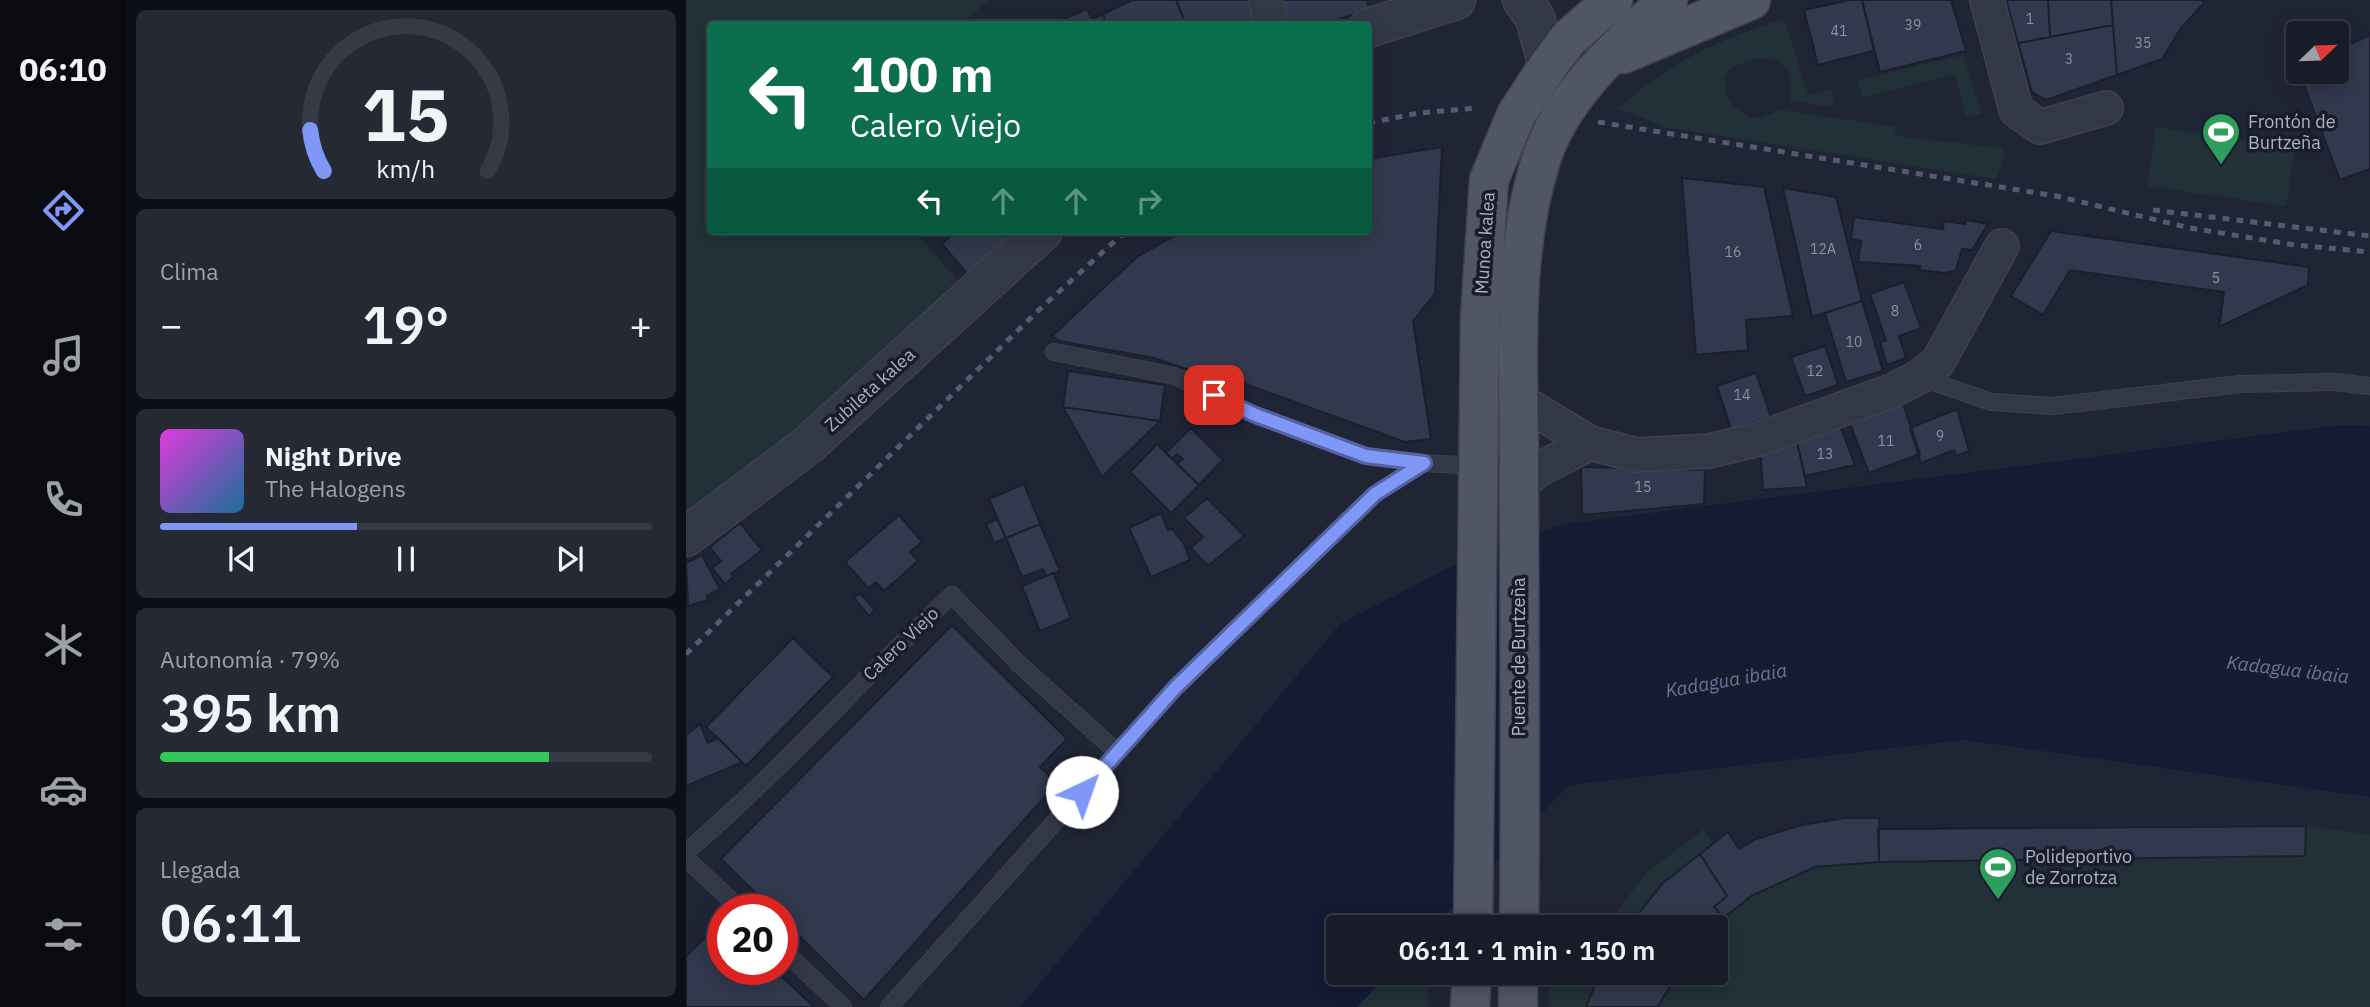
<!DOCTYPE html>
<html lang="es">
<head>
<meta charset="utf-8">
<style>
	body { margin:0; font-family:"IBM Plex Sans",sans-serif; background:#252934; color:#f1f3f6; height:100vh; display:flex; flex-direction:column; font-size:26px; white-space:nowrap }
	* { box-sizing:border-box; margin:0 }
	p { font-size:23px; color:#9fa1a8 }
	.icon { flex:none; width:38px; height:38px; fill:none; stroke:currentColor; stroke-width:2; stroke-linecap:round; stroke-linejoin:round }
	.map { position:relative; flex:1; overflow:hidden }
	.side { display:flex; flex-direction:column; gap:10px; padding:10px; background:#0d0f16; width:560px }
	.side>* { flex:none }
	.top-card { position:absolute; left:21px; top:21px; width:665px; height:214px; border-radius:7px; box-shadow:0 4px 18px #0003,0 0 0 2px #363a45; background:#0b6e4f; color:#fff; overflow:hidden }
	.needle { width:46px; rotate:67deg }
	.fabs { position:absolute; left:1600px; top:21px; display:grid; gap:14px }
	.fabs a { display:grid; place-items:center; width:63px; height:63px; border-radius:7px; background:#181c28; box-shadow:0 4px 18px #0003,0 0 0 2px #363a45; font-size:35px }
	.speed { position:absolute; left:21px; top:894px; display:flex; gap:14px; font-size:35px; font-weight:700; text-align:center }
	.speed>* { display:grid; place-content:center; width:91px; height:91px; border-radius:50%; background:#181c28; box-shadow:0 4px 18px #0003,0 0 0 2px #363a45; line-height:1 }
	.speed .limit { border:10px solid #d22; background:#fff; color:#111 }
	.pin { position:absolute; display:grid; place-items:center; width:60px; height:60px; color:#fff; margin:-30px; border-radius:14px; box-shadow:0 4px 10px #0006 }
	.me { position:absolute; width:77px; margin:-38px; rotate:42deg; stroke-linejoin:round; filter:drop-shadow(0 0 5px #0008) }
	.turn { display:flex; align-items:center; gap:24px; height:147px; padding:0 28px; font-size:32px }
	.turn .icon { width:91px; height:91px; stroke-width:2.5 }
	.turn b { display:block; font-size:49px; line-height:60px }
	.lanes { display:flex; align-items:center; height:66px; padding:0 28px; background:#0003; justify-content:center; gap:35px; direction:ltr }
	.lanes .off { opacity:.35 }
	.big { font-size:52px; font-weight:600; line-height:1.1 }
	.side .card { flex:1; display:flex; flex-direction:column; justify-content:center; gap:10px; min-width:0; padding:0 24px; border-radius:10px; background:#252934 }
	.side .dial { align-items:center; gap:0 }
	.dial svg { height:182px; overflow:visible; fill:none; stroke:#363a45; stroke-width:7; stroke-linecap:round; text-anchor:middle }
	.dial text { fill:#f1f3f6; stroke:none }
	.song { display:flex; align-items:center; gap:21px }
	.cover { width:84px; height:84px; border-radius:10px; background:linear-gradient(135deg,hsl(300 70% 55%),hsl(200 70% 35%)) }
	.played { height:7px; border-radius:4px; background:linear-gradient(90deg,#7f97f7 40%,#363a45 40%) }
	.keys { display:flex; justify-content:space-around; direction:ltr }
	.heat { display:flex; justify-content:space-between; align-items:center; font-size:38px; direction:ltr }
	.charge { height:10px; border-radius:5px; background:linear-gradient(90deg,#34c759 79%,#363a45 0) }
	.trip { position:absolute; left:640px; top:915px; width:402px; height:70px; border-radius:7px; background:#181c28; box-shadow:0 4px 18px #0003,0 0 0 2px #363a45; font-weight:600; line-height:70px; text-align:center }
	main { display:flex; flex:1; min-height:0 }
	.tab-bar { display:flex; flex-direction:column; width:126px; justify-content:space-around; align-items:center; background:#0a0b10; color:#9fa1a8 }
	.tab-bar .icon { width:49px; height:49px }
	.tab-bar .active { color:#7f97f7 }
	.tab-bar b { font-size:32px; color:#f1f3f6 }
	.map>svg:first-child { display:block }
	.green { fill:#223137 }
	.water { fill:#141b33 }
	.building { fill:#32384d; stroke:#1b1f2d; stroke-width:2 }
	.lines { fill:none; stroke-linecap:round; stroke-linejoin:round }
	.service-casing { stroke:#3d4150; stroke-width:18 }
	.minor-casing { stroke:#3d4150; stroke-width:36 }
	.tertiary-casing { stroke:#3d4150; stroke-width:41 }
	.primary-casing { stroke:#3d4150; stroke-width:41 }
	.service { stroke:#333847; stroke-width:16 }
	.minor { stroke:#333847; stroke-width:33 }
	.tertiary { stroke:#333847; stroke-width:38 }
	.primary { stroke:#515667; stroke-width:38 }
	.rail { stroke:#555b6e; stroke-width:5; stroke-dasharray:7 7; stroke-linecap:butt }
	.route-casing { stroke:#5362a1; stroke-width:18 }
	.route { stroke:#7f97f7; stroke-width:12 }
	.labels { text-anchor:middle; stroke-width:7; stroke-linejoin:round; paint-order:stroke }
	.number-label { font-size:14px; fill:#8c92a4 }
	.poi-label { font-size:18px; fill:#adb2c4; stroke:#191d2b; text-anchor:start }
	.street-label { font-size:18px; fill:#adb2c4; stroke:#191d2b }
	.water-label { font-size:19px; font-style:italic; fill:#6675a3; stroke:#191d2b }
</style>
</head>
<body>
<main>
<nav class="tab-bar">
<b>06:10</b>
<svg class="icon active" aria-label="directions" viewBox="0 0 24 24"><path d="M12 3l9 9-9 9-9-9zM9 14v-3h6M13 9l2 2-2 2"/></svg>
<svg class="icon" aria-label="music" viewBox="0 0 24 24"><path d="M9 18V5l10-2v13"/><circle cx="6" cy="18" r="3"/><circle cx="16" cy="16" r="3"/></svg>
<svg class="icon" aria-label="phone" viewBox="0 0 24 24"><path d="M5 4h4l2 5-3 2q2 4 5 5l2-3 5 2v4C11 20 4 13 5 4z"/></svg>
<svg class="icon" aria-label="climate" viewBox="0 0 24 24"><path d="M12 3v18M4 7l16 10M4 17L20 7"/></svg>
<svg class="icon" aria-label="car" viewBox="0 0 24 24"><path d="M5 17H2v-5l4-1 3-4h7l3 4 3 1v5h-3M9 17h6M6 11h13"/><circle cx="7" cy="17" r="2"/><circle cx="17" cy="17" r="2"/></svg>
<svg class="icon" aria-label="filters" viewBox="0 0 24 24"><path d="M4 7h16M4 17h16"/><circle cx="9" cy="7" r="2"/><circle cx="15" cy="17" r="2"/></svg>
</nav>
<section class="side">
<div class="card dial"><svg viewBox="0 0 100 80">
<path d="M14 69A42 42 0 1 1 86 69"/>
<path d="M14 69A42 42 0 0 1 8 51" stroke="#7f97f7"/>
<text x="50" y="56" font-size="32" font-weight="700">15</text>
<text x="50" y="72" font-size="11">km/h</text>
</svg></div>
<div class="card"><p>Clima</p>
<div class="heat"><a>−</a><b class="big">19°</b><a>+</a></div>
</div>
<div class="card">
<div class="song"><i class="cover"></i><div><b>Night Drive</b><p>The Halogens</p></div></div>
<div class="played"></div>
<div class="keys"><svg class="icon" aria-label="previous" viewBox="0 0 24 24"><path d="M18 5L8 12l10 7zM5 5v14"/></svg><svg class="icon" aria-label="pause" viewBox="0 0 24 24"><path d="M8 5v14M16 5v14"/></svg><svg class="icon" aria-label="next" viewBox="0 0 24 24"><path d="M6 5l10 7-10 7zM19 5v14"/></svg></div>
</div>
<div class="card"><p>Autonomía · 79%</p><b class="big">395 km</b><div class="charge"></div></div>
<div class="card"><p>Llegada</p><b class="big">06:11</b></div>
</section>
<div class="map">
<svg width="1684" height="1007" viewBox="0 0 1684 1007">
	<rect width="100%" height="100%" fill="#202536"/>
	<!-- green -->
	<path class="green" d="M 0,0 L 302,0 L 277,24 L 24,24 L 24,231 L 229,231 L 273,282 L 124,427 L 0,519 Z
		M 1098,19 L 1122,95 L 1145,89 L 1148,104 L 1137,106 L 1104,100 C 1114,53 1072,50 1042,71 L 1038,80 L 1041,97 L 1047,107 L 1063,117 L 1075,118 L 1094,110 L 1210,127 L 1209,136 L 1315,148 L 1319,156 L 1310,179 L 979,127 L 932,108 C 988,61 1029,41 1098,19 Z
		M 1277,55 L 1296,114 L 1280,117 L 1269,74 L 1176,98 L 1172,80 Z
		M 1470,127 L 1609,147 L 1600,206 L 1461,186 Z
		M 1159,818 L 1193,818 L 1193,829 L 1620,826 L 1684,835 L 1684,1007 L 864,1007 L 863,976 L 891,976 L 893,973 L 1031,973 L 1031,928 L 920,927 L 959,874 L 1018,829 L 1027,844 L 1042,832 L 1053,849 C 1086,830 1122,824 1159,818 Z
		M 699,973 L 741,973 L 742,1007 L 662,1007 Z"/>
	<!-- water -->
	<path class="water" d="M 1656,425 L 1684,426 L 1684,797 L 1278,740 L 883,785 L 747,927 L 653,928 L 653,973 L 704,973 L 671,1007 L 334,1007 L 654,624 L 811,543 L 885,523 Z"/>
	<!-- building -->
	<path class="building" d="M 446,0 L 490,0 L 500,24 L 420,24 L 417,14 Z
		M 490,0 L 569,0 L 576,24 L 500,24 Z
		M 590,0 L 681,0 L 683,9 L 639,24 L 596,24 Z
		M 1164,0 L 1176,0 L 1188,51 L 1132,65 L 1118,10 Z
		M 1176,0 L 1265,0 L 1280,51 L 1194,72 Z
		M 1320,0 L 1362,0 L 1364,37 L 1332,43 Z
		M 1362,0 L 1425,0 L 1427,25 L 1364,37 Z
		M 1425,0 L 1516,0 L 1517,4 L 1495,28 L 1476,59 L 1431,75 Z
		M 401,9 L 406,19 L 417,14 L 420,24 L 367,24 Z
		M 1427,25 L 1431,75 L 1360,100 L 1346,92 L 1332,43 Z
		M 1684,35 L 1684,169 L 1654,180 L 1613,72 L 1650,72 L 1650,51 Z
		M 756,147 L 749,294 L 727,321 L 745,439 L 719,442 L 529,373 L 527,378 L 468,358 L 373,341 L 366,336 L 451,257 L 497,231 L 682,231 L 682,159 Z
		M 996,178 L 1078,187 L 1107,316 L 1060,320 L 1062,350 L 1010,355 Z
		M 1097,188 L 1150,197 L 1176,301 L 1126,317 Z
		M 1168,217 L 1257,229 L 1258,221 L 1279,224 L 1280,220 L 1302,224 L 1286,250 L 1276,249 L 1270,270 L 1259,273 L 1233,270 L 1234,266 L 1172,262 L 1175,241 L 1165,239 Z
		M 270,231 L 333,231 L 284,277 L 256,244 Z
		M 1365,231 L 1623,267 L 1622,285 L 1533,327 L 1538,292 L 1384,270 L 1357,315 L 1325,296 Z
		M 1218,282 L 1235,328 L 1213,336 L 1220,358 L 1201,365 L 1194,342 L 1200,340 L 1184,294 Z
		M 1176,301 L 1197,371 L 1160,382 L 1139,313 Z
		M 1139,346 L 1152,385 L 1119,396 L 1105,357 Z
		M 382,371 L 479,385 L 474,421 L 377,407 Z
		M 1070,373 L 1085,417 L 1045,429 L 1031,386 Z
		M 1216,401 L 1234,454 L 1183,473 L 1163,421 Z
		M 377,407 L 474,421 L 416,477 Z
		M 1271,409 L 1283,451 L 1270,456 L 1268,450 L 1235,463 L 1224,428 Z
		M 1154,426 L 1169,465 L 1119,476 L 1111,442 Z
		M 505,428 L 537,460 L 513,485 L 491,464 L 497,459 L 491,454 L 486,459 L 480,453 Z
		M 1111,442 L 1121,487 L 1077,490 L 1074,449 Z
		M 471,444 L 513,485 L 485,513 L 444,472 Z
		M 895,467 L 1019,470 L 1018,504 L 896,515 Z
		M 338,484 L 354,524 L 320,538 L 303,499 Z
		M 521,498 L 558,536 L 522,566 L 505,548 L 517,537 L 498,518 Z
		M 475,513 L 482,530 L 486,529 L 498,544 L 504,560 L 465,577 L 443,528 Z
		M 213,515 L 236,542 L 224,552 L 232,561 L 198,591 L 190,582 L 182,588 L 159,562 Z
		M 311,519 L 320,538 L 308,543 L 300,524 Z
		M 54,523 L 76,550 L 45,574 L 48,577 L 39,584 L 26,568 L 35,561 L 24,547 Z
		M 354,524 L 374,571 L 360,576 L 357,569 L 336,577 L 320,538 Z
		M 16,555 L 34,589 L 21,596 L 22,600 L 2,606 L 0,563 Z
		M 367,573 L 385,618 L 354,631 L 336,586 Z
		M 174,593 L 189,610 L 183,616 L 168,598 Z
		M 266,625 L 381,739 L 354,767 L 371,783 L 178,1000 L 96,919 L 96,910 L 87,910 L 35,859 Z
		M 107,638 L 147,677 L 60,766 L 20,727 Z
		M 14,724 L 22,743 L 32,738 L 56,762 L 0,786 L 0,735 Z
		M 1159,818 L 1193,818 L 1193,862 L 1129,867 L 1065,896 L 1038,918 L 1028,907 L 1041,896 L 1014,854 L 1042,832 L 1053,849 L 1070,839 L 1115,825 Z
		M 1620,826 L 1619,856 L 1193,862 L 1192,829 Z
		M 1014,854 L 1041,896 L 1028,907 L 1038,918 L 1030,928 L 941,928 L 977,883 Z
		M 37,919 L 37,970 L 89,970 L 128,1007 L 0,1007 L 0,957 Z
		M 914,973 L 993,973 L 971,1007 L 900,1007 Z"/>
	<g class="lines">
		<defs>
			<path id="service" d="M 368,352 L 489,376 L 567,414 L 680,456 L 738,463
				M 1233,377 L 1305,402 L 1367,406 L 1554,384 L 1649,382 L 1684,386
				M 0,852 C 94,772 175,679 266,595 L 333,664 L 431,752
				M 0,858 L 55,910
				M 96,949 L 157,1007
				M 203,1007 L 489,688 L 689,494 L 738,463 L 792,466"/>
			<path id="minor" d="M 580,0 L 585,24
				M 1301,0 L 1330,110 L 1354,127 L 1420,108
				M 833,400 L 904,443 L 951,455 L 1023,451 L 1073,439 L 1206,391 L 1233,377 L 1252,362 L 1316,246
				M 833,485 L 852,470 L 904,443"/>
			<path id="tertiary" d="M 836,0 L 849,18 L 862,66
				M 682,28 L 770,0
				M 0,537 L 122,445 L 357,231"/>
			<path id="primary" d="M 937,54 L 1065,0
				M 787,928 L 794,317 L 803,180 L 830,115 L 862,66 L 882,39 L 927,0
				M 833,928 C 835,774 833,620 833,466 C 833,366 824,257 855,160 C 875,95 934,45 982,0
				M 784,1007 L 786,973
				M 832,1007 L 832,973"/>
		</defs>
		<!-- service casing -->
		<use href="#service" class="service-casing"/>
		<!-- minor casing -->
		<use href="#minor" class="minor-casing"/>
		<!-- tertiary casing -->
		<use href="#tertiary" class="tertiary-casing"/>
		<!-- primary casing -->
		<use href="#primary" class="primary-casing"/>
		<!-- service -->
		<use href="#service" class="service"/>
		<!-- minor -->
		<use href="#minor" class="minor"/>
		<!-- tertiary -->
		<use href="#tertiary" class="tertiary"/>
		<!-- primary -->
		<use href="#primary" class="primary"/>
		<!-- rail -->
		<path class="rail" d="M 912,122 L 1370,196 L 1504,228 L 1609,245 L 1684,252
			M 682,123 L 733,113 L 791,108
			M 1467,210 L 1684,236
			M 0,654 L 356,307 L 440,231"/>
	</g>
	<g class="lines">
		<defs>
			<path id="route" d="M 396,792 L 489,688 L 689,494 L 738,463 L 680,456 L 567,414 L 528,395"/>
		</defs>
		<!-- route casing -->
		<use href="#route" class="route-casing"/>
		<!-- route -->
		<use href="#route" class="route"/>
	</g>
	<!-- icons -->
	<defs>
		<symbol id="stadium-pin" viewBox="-11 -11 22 30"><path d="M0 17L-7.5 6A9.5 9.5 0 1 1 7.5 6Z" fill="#2e9e5b" stroke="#191d2b"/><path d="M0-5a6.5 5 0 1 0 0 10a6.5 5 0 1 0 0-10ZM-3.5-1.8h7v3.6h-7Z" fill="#fff"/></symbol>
	</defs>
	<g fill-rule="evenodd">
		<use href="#stadium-pin" x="1513" y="110" width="44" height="60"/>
		<use href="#stadium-pin" x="1290" y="845" width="44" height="60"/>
	</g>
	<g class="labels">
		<!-- number labels -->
		<g class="number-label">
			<text x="1344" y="24">1</text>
			<text x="1227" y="30">39</text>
			<text x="1153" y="36">41</text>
			<text x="1457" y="48">35</text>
			<text x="1383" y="64">3</text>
			<text x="1232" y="250">6</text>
			<text x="1137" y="254">12A</text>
			<text x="1047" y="257">16</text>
			<text x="1530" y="283">5</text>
			<text x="1209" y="316">8</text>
			<text x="1168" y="347">10</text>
			<text x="1129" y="376">12</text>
			<text x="1056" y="400">14</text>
			<text x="1254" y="441">9</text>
			<text x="1200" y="446">11</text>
			<text x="1139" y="459">13</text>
			<text x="957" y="492">15</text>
		</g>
		<!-- poi labels -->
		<g class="poi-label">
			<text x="1562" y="128">Frontón de<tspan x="1562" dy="21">Burtzeña</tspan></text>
			<text x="1339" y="863">Polideportivo<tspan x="1339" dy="21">de Zorrotza</tspan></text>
		</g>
		<!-- street labels -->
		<g class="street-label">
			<text transform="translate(799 243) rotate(-86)" y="6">Munoa kalea</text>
			<text transform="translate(184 390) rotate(-42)" y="6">Zubileta kalea</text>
			<text transform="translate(215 644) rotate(-44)" y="6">Calero Viejo</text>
			<text transform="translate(833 657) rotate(-90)" y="6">Puente de Burtzeña</text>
		</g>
		<!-- water labels -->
		<g class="water-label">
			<text transform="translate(1602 669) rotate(7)" y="7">Kadagua ibaia</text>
			<text transform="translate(1040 680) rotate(-10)" y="7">Kadagua ibaia</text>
		</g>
	</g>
</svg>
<div class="fabs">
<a><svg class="needle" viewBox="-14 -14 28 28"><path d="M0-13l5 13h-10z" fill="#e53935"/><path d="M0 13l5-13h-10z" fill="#9fa1a8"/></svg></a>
</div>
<div class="speed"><div class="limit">20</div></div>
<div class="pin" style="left:528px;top:395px;background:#d93025"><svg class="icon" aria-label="arrive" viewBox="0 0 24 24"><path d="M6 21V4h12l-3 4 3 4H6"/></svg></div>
<svg class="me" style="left:396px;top:792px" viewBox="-20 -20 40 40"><circle r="19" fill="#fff"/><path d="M0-13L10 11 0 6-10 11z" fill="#7f97f7"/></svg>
<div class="trip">06:11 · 1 min · 150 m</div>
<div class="top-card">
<div class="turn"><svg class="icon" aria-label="left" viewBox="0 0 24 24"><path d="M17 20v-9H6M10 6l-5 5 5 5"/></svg><div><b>100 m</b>Calero Viejo</div></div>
<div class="lanes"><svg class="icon" aria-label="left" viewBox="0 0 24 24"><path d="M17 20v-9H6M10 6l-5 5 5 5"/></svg><svg class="icon off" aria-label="ahead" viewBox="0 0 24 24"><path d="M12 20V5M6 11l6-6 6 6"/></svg><svg class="icon off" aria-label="ahead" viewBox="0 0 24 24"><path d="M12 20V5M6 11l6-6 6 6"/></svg><svg class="icon off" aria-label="right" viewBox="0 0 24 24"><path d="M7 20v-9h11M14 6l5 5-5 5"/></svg></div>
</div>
</div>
</main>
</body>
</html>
